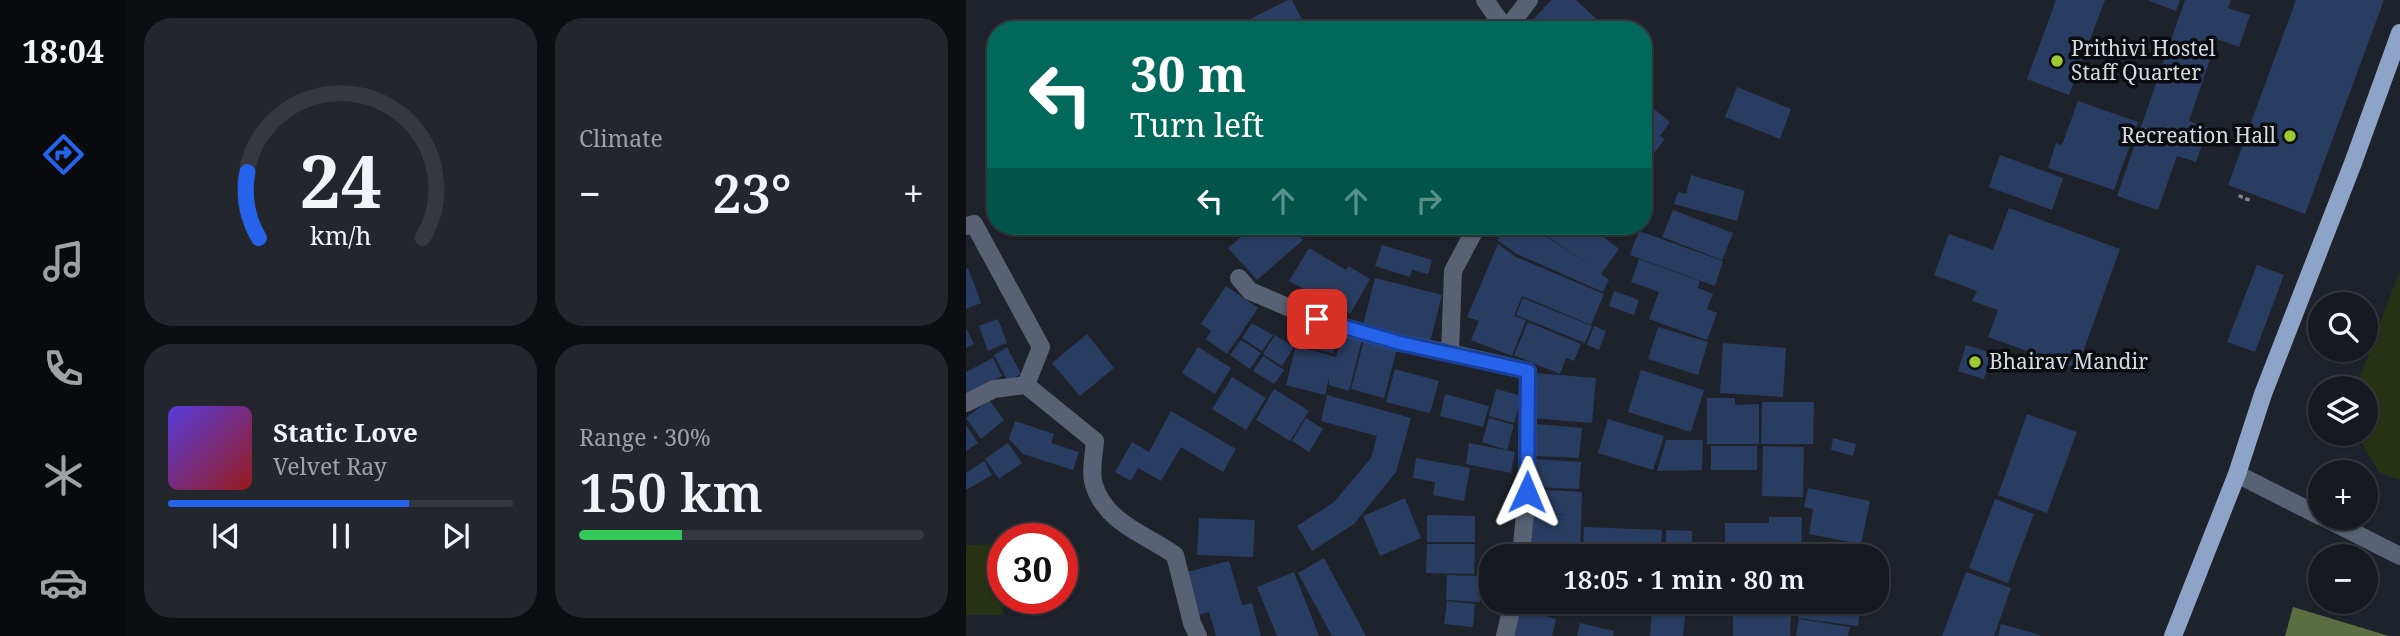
<!DOCTYPE html>
<html lang="en">
<head>
<meta charset="utf-8">
<style>
	body { margin:0; font-family:"Noto Serif",serif; background:#23272d; color:#f1f3f6; height:100vh; display:flex; flex-direction:column; font-size:26px; white-space:nowrap }
	* { box-sizing:border-box; margin:0 }
	p { font-size:23px; color:#9ea1a5 }
	.icon { flex:none; width:38px; height:38px; fill:none; stroke:currentColor; stroke-width:2; stroke-linecap:round; stroke-linejoin:round }
	.map { position:relative; flex:1; overflow:hidden }
	.side { display:flex; flex-direction:column; gap:18px; padding:18px; background:#0c0e12; width:840px }
	.side>* { flex:none }
	.hud { position:absolute; left:21px; top:21px; width:665px; height:214px; border-radius:28px; box-shadow:0 2px 5px #0004,0 0 0 2px #35383e; background:#00695c; color:#fff; overflow:hidden }
	.tools { position:absolute; left:1342px; top:292px; display:grid; gap:14px }
	.tools a { display:grid; place-items:center; width:70px; height:70px; border-radius:50%; background:#161a20; box-shadow:0 2px 5px #0004,0 0 0 2px #35383e; font-size:35px }
	.speed { position:absolute; left:21px; top:523px; display:flex; gap:14px; font-size:35px; font-weight:700; text-align:center }
	.speed>* { display:grid; place-content:center; width:91px; height:91px; border-radius:50%; background:#161a20; box-shadow:0 2px 5px #0004,0 0 0 2px #35383e; line-height:1 }
	.speed .limit { border:10px solid #d22; background:#fff; color:#111 }
	.pin { position:absolute; display:grid; place-items:center; width:60px; height:60px; color:#fff; margin:-30px; border-radius:14px; box-shadow:0 4px 10px #0006 }
	.me { position:absolute; width:77px; margin:-38px; rotate:1deg; stroke-linejoin:round; filter:drop-shadow(0 0 5px #0008) }
	.turn { display:flex; align-items:center; gap:24px; height:147px; padding:0 28px; font-size:32px }
	.turn .icon { width:91px; height:91px; stroke-width:2.5 }
	.turn b { display:block; font-size:49px; line-height:60px }
	.lanes { display:flex; align-items:center; height:66px; padding:0 28px; background:#0003; justify-content:center; gap:35px; direction:ltr }
	.lanes .off { opacity:.35 }
	.big { font-size:52px; font-weight:600; line-height:1.1 }
	.side .card { flex:1; display:flex; flex-direction:column; justify-content:center; gap:10px; min-width:0; padding:0 24px; border-radius:28px; background:#23272d }
	.side .dial { align-items:center; gap:0 }
	.dial svg { height:182px; overflow:visible; fill:none; stroke:#35383e; stroke-width:7; stroke-linecap:round; text-anchor:middle }
	.dial text { fill:#f1f3f6; stroke:none }
	.song { display:flex; align-items:center; gap:21px }
	.cover { width:84px; height:84px; border-radius:10px; background:linear-gradient(135deg,hsl(250 70% 55%),hsl(0 70% 35%)) }
	.played { height:7px; border-radius:4px; background:linear-gradient(90deg,#2563eb 70%,#35383e 70%) }
	.keys { display:flex; justify-content:space-around; direction:ltr }
	.heat { display:flex; justify-content:space-between; align-items:center; font-size:38px; direction:ltr }
	.charge { height:10px; border-radius:5px; background:linear-gradient(90deg,#34c759 30%,#35383e 0) }
	.side .tiles { flex:1; display:grid; gap:18px; grid-template-columns:repeat(2,1fr) }
	.trip { position:absolute; left:513px; top:544px; width:410px; height:70px; border-radius:28px; background:#161a20; box-shadow:0 2px 5px #0004,0 0 0 2px #35383e; font-weight:600; line-height:70px; text-align:center }
	main { display:flex; flex:1; min-height:0 }
	.tab-bar { display:flex; flex-direction:column; width:126px; justify-content:space-around; align-items:center; background:#090a0d; color:#9ea1a5 }
	.tab-bar .icon { width:49px; height:49px }
	.tab-bar .active { color:#2563eb }
	.tab-bar b { font-size:32px; color:#f1f3f6 }
	.map>svg:first-child { display:block }
	.green { fill:#273114 }
	.water { fill:#5c6d41 }
	.building { fill:#283d61 }
	.lines { fill:none; stroke-linecap:round; stroke-linejoin:round }
	.path { stroke:#80848b; stroke-width:4.5; stroke-dasharray:3.5 5; stroke-linecap:butt }
	.street { stroke:#586274; stroke-width:18 }
	.primary { stroke:#8da3c7; stroke-width:18 }
	.route-casing { stroke:#184099; stroke-width:18 }
	.route { stroke:#2563eb; stroke-width:12 }
	.poi-dot { fill:#9cca31; stroke:#0a0c0f; stroke-width:2.5 }
	.labels { text-anchor:middle; stroke-width:7; stroke-linejoin:round; paint-order:stroke }
	.poi-label { font-size:21px; fill:#d6d9df; stroke:#0a0c0f; text-anchor:start }
</style>
</head>
<body>
<main>
<nav class="tab-bar">
<b>18:04</b>
<svg class="icon active" aria-label="directions" viewBox="0 0 24 24"><path d="M12 3l9 9-9 9-9-9zM9 14v-3h6M13 9l2 2-2 2"/></svg>
<svg class="icon" aria-label="music" viewBox="0 0 24 24"><path d="M9 18V5l10-2v13"/><circle cx="6" cy="18" r="3"/><circle cx="16" cy="16" r="3"/></svg>
<svg class="icon" aria-label="phone" viewBox="0 0 24 24"><path d="M5 4h4l2 5-3 2q2 4 5 5l2-3 5 2v4C11 20 4 13 5 4z"/></svg>
<svg class="icon" aria-label="climate" viewBox="0 0 24 24"><path d="M12 3v18M4 7l16 10M4 17L20 7"/></svg>
<svg class="icon" aria-label="car" viewBox="0 0 24 24"><path d="M5 17H2v-5l4-1 3-4h7l3 4 3 1v5h-3M9 17h6M6 11h13"/><circle cx="7" cy="17" r="2"/><circle cx="17" cy="17" r="2"/></svg>
</nav>
<section class="side">
<div class="tiles">
<div class="card dial"><svg viewBox="0 0 100 80">
<path d="M14 69A42 42 0 1 1 86 69"/>
<path d="M14 69A42 42 0 0 1 9 40" stroke="#2563eb"/>
<text x="50" y="56" font-size="32" font-weight="700">24</text>
<text x="50" y="72" font-size="11">km/h</text>
</svg></div>
<div class="card"><p>Climate</p>
<div class="heat"><a>−</a><b class="big">23°</b><a>+</a></div>
</div>
<div class="card">
<div class="song"><i class="cover"></i><div><b>Static Love</b><p>Velvet Ray</p></div></div>
<div class="played"></div>
<div class="keys"><svg class="icon" aria-label="previous" viewBox="0 0 24 24"><path d="M18 5L8 12l10 7zM5 5v14"/></svg><svg class="icon" aria-label="pause" viewBox="0 0 24 24"><path d="M8 5v14M16 5v14"/></svg><svg class="icon" aria-label="next" viewBox="0 0 24 24"><path d="M6 5l10 7-10 7zM19 5v14"/></svg></div>
</div>
<div class="card"><p>Range · 30%</p><b class="big">150 km</b><div class="charge"></div></div>
</div>
</section>
<div class="map">
<svg width="1434" height="636" viewBox="0 0 1434 636">
	<rect width="100%" height="100%" fill="#1e232b"/>
	<!-- green -->
	<path class="green" d="M 1434,270 L 1434,480 L 1414,473 L 1390,434 L 1400,434 L 1400,388 L 1390,388 Z
		M 36,544 L 37,615 L 0,615 L 0,545 Z"/>
	<!-- water -->
	<path class="water" d="M 1327,607 L 1423,636 L 1319,636 Z"/>
	<!-- building -->
	<path class="building" d="M 322,0 L 326,0 L 341,30 L 290,30 L 284,19 Z
		M 585,0 L 610,0 L 637,25 L 633,30 L 558,30 Z
		M 1090,0 L 1139,0 L 1103,95 L 1061,79 Z
		M 1181,0 L 1214,0 L 1210,11 Z
		M 1219,0 L 1265,0 L 1262,8 L 1284,15 L 1273,47 L 1251,39 L 1223,121 L 1242,128 L 1230,162 L 1211,156 L 1192,210 L 1151,196 Z
		M 1330,0 L 1418,0 L 1339,214 L 1262,185 Z
		M 771,87 L 825,109 L 814,139 L 759,117 Z
		M 677,100 L 704,122 L 694,136 L 699,139 L 688,153 L 677,144 Z
		M 1112,101 L 1172,122 L 1148,190 L 1082,168 L 1090,143 L 1096,145 Z
		M 1034,155 L 1097,178 L 1086,210 L 1023,187 Z
		M 725,175 L 779,191 L 771,221 L 708,204 L 712,192 L 720,194 Z
		M 1043,208 L 1154,249 L 1111,369 L 1022,337 L 1032,310 L 1006,301 L 1011,291 L 968,275 L 983,234 L 1027,250 Z
		M 707,210 L 767,233 L 756,260 L 696,237 Z
		M 288,226 L 325,226 L 337,240 L 291,280 L 262,248 Z
		M 541,226 L 565,226 L 623,265 L 567,226 L 623,226 L 653,249 L 635,274 L 643,280 L 637,292 L 551,254 L 531,240 Z
		M 626,226 L 647,226 L 639,236 Z
		M 673,231 L 757,261 L 749,286 L 664,255 Z
		M 532,244 L 550,257 L 638,294 L 625,325 L 556,296 L 548,316 L 560,320 L 546,356 L 505,340 L 513,321 L 501,317 Z
		M 416,245 L 466,260 L 462,274 L 446,270 L 444,277 L 409,266 Z
		M 343,248 L 380,270 L 382,266 L 404,279 L 384,314 L 370,305 L 365,315 L 340,300 L 345,293 L 323,281 Z
		M 673,259 L 734,281 L 732,288 L 747,294 L 741,309 L 751,313 L 741,340 L 683,319 L 693,292 L 665,282 Z
		M 1291,265 L 1318,275 L 1289,352 L 1261,342 Z
		M 2,268 L 15,303 L 0,309 L 0,269 Z
		M 409,278 L 476,295 L 463,346 L 396,329 Z
		M 260,286 L 292,308 L 261,354 L 240,339 L 245,331 L 235,324 Z
		M 648,291 L 673,300 L 668,315 L 643,306 Z
		M 557,298 L 626,326 L 619,343 L 550,315 Z
		M 32,319 L 41,343 L 22,351 L 13,326 Z
		M 562,322 L 615,344 L 608,361 L 600,358 L 594,374 L 548,355 Z
		M 286,323 L 307,335 L 296,351 L 276,338 Z
		M 628,326 L 640,331 L 633,350 L 621,345 Z
		M 692,327 L 742,342 L 732,375 L 682,359 Z
		M 0,328 L 8,344 L 0,348 Z
		M 344,328 L 372,336 L 367,353 L 339,346 Z
		M 121,334 L 148,368 L 114,396 L 86,363 Z
		M 376,334 L 396,340 L 383,391 L 363,385 L 363,378 L 359,395 L 320,385 L 330,346 L 370,357 Z
		M 309,335 L 328,347 L 316,366 L 297,354 Z
		M 275,340 L 295,353 L 284,369 L 264,355 Z
		M 398,340 L 431,349 L 418,398 L 385,389 Z
		M 757,343 L 820,348 L 817,397 L 754,393 Z
		M 1000,345 L 1026,353 L 1018,379 L 992,371 Z
		M 41,347 L 55,374 L 42,381 L 28,355 Z
		M 232,347 L 265,368 L 249,394 L 216,373 Z
		M 297,356 L 318,370 L 308,384 L 287,371 Z
		M 27,358 L 36,376 L 0,394 L 0,372 Z
		M 429,369 L 473,381 L 464,413 L 420,402 Z
		M 675,370 L 738,390 L 725,432 L 662,412 Z
		M 569,373 L 630,378 L 626,423 L 565,418 Z
		M 266,377 L 300,398 L 280,430 L 246,409 Z
		M 308,389 L 343,411 L 324,441 L 290,420 Z
		M 530,389 L 556,396 L 548,423 L 523,416 Z
		M 479,394 L 523,406 L 517,427 L 474,416 Z
		M 361,395 L 445,418 L 430,472 L 388,524 L 346,551 L 331,526 L 368,502 L 405,458 L 411,436 L 355,421 Z
		M 741,398 L 769,398 L 769,405 L 793,404 L 793,444 L 741,444 Z
		M 23,400 L 38,420 L 15,439 L 0,418 Z
		M 796,402 L 848,402 L 847,444 L 795,444 Z
		M 205,411 L 270,449 L 257,472 L 215,447 L 195,481 L 172,468 L 165,481 L 149,472 L 166,442 L 183,452 Z
		M 1061,414 L 1111,432 L 1081,513 L 1032,495 Z
		M 340,418 L 357,429 L 343,452 L 326,441 Z
		M 523,418 L 548,425 L 541,450 L 516,442 Z
		M 642,419 L 698,436 L 687,470 L 632,453 Z
		M 49,421 L 88,434 L 85,443 L 113,452 L 107,470 L 57,454 L 43,439 Z
		M 571,424 L 616,428 L 613,458 L 569,456 Z
		M 0,425 L 12,443 L 0,451 Z
		M 867,438 L 890,444 L 887,456 L 865,450 Z
		M 700,440 L 737,440 L 736,470 L 691,471 Z
		M 42,443 L 56,463 L 33,479 L 19,459 Z
		M 503,443 L 549,452 L 545,473 L 500,464 Z
		M 745,446 L 791,446 L 791,470 L 745,470 Z
		M 797,446 L 838,447 L 837,497 L 796,496 Z
		M 450,458 L 504,468 L 498,501 L 467,495 L 469,482 L 447,478 Z
		M 568,459 L 615,462 L 613,489 L 566,487 Z
		M 18,461 L 26,475 L 0,490 L 0,473 Z
		M 842,488 L 904,501 L 895,544 L 843,534 L 847,509 L 838,507 Z
		M 567,489 L 616,492 L 614,555 L 563,553 L 565,515 L 601,515 L 565,513 Z
		M 439,498 L 455,538 L 414,556 L 397,516 Z
		M 1029,499 L 1068,514 L 1042,583 L 1003,568 Z
		M 461,515 L 509,516 L 509,542 L 461,542 Z
		M 803,517 L 836,517 L 835,555 L 759,555 L 759,523 L 803,523 Z
		M 233,518 L 289,520 L 287,557 L 231,555 Z
		M 618,527 L 696,530 L 694,556 L 617,556 Z
		M 700,530 L 726,531 L 726,551 L 700,551 Z
		M 842,543 L 897,550 L 896,556 L 840,556 Z
		M 461,544 L 509,544 L 508,574 L 460,573 Z
		M 358,558 L 400,636 L 366,636 L 332,573 Z
		M 263,561 L 276,605 L 286,603 L 295,636 L 250,636 L 243,612 L 232,615 L 221,572 Z
		M 328,572 L 353,636 L 311,636 L 291,587 Z
		M 1000,572 L 1045,588 L 1028,636 L 976,636 Z
		M 481,575 L 515,576 L 514,602 L 480,600 Z
		M 481,601 L 509,604 L 507,627 L 478,624 Z
		M 550,602 L 581,605 L 579,616 L 590,619 L 586,636 L 542,636 Z
		M 687,602 L 728,602 L 728,608 L 720,607 L 717,636 L 684,636 Z
		M 769,602 L 827,602 L 827,610 L 769,609 Z
		M 834,602 L 895,604 L 892,626 L 832,618 Z
		M 767,613 L 825,615 L 824,636 L 767,636 Z
		M 833,619 L 884,627 L 882,636 L 830,636 Z
		M 614,623 L 648,631 L 647,636 L 611,636 Z
		M 1035,624 L 1074,635 L 1074,636 L 1032,636 Z"/>
	<g class="lines">
		<!-- path -->
		<path class="path" d="M 1274,198 L 1277,191
			M 1281,201 L 1283,193"/>
		<!-- street -->
		<path class="street" d="M 519,0 L 540,30
			M 540,30 L 563,0
			M 0,226 L 8,224 L 75,347 L 60,385 L 129,441 C 128,454 124,473 128,485 C 140,523 179,534 209,555 L 226,623 L 232,636
			M 511,226 L 487,271 L 484,353 L 562,371 L 561,492 L 555,556
			M 273,278 L 284,291 L 350,319 L 434,343 L 484,353
			M 0,403 L 28,389 L 60,385
			M 1271,474 L 1354,516
			M 1359,518 L 1434,556
			M 539,636 L 547,602"/>
		<!-- primary -->
		<path class="primary" d="M 1207,636 L 1271,474 L 1297,394 L 1387,163 L 1434,33"/>
	</g>
	<g class="lines">
		<defs>
			<path id="route" d="M 351,319 L 434,343 L 562,371 L 561,492"/>
		</defs>
		<!-- route casing -->
		<use href="#route" class="route-casing"/>
		<!-- route -->
		<use href="#route" class="route"/>
	</g>
	<!-- markers -->
	<g class="poi-dot">
		<circle cx="1091" cy="61" r="7"/>
		<circle cx="1324" cy="136" r="7"/>
		<circle cx="1009" cy="362" r="7"/>
	</g>
	<g class="labels">
		<!-- poi labels -->
		<g class="poi-label">
			<text x="1105" y="56">Prithivi Hostel<tspan x="1105" dy="24">Staff Quarter</tspan></text>
			<text x="1310" y="143" text-anchor="end">Recreation Hall</text>
			<text x="1023" y="369">Bhairav Mandir</text>
		</g>
	</g>
</svg>
<div class="tools">
<a><svg class="icon" aria-label="search" viewBox="0 0 24 24"><circle cx="10" cy="10" r="6"/><path d="M15 15l6 6"/></svg></a>
<a><svg class="icon" aria-label="layers" viewBox="0 0 24 24"><path d="M12 4l9 5-9 5-9-5zM3 14l9 5 9-5"/></svg></a>
<a>+</a>
<a>−</a>
</div>
<div class="speed"><div class="limit">30</div></div>
<div class="pin" style="left:351px;top:319px;background:#d93025"><svg class="icon" aria-label="arrive" viewBox="0 0 24 24"><path d="M6 21V4h12l-3 4 3 4H6"/></svg></div>
<svg class="me" style="left:561px;top:492px" viewBox="-20 -20 40 40"><path d="M0-17L14 15 0 8-14 15z" fill="#2563eb" stroke="#fff" stroke-width="4"/></svg>
<div class="trip">18:05 · 1 min · 80 m</div>
<div class="hud">
<div class="turn"><svg class="icon" aria-label="left" viewBox="0 0 24 24"><path d="M17 20v-9H6M10 6l-5 5 5 5"/></svg><div><b>30 m</b>Turn left</div></div>
<div class="lanes"><svg class="icon" aria-label="left" viewBox="0 0 24 24"><path d="M17 20v-9H6M10 6l-5 5 5 5"/></svg><svg class="icon off" aria-label="ahead" viewBox="0 0 24 24"><path d="M12 20V5M6 11l6-6 6 6"/></svg><svg class="icon off" aria-label="ahead" viewBox="0 0 24 24"><path d="M12 20V5M6 11l6-6 6 6"/></svg><svg class="icon off" aria-label="right" viewBox="0 0 24 24"><path d="M7 20v-9h11M14 6l5 5-5 5"/></svg></div>
</div>
</div>
</main>
</body>
</html>
